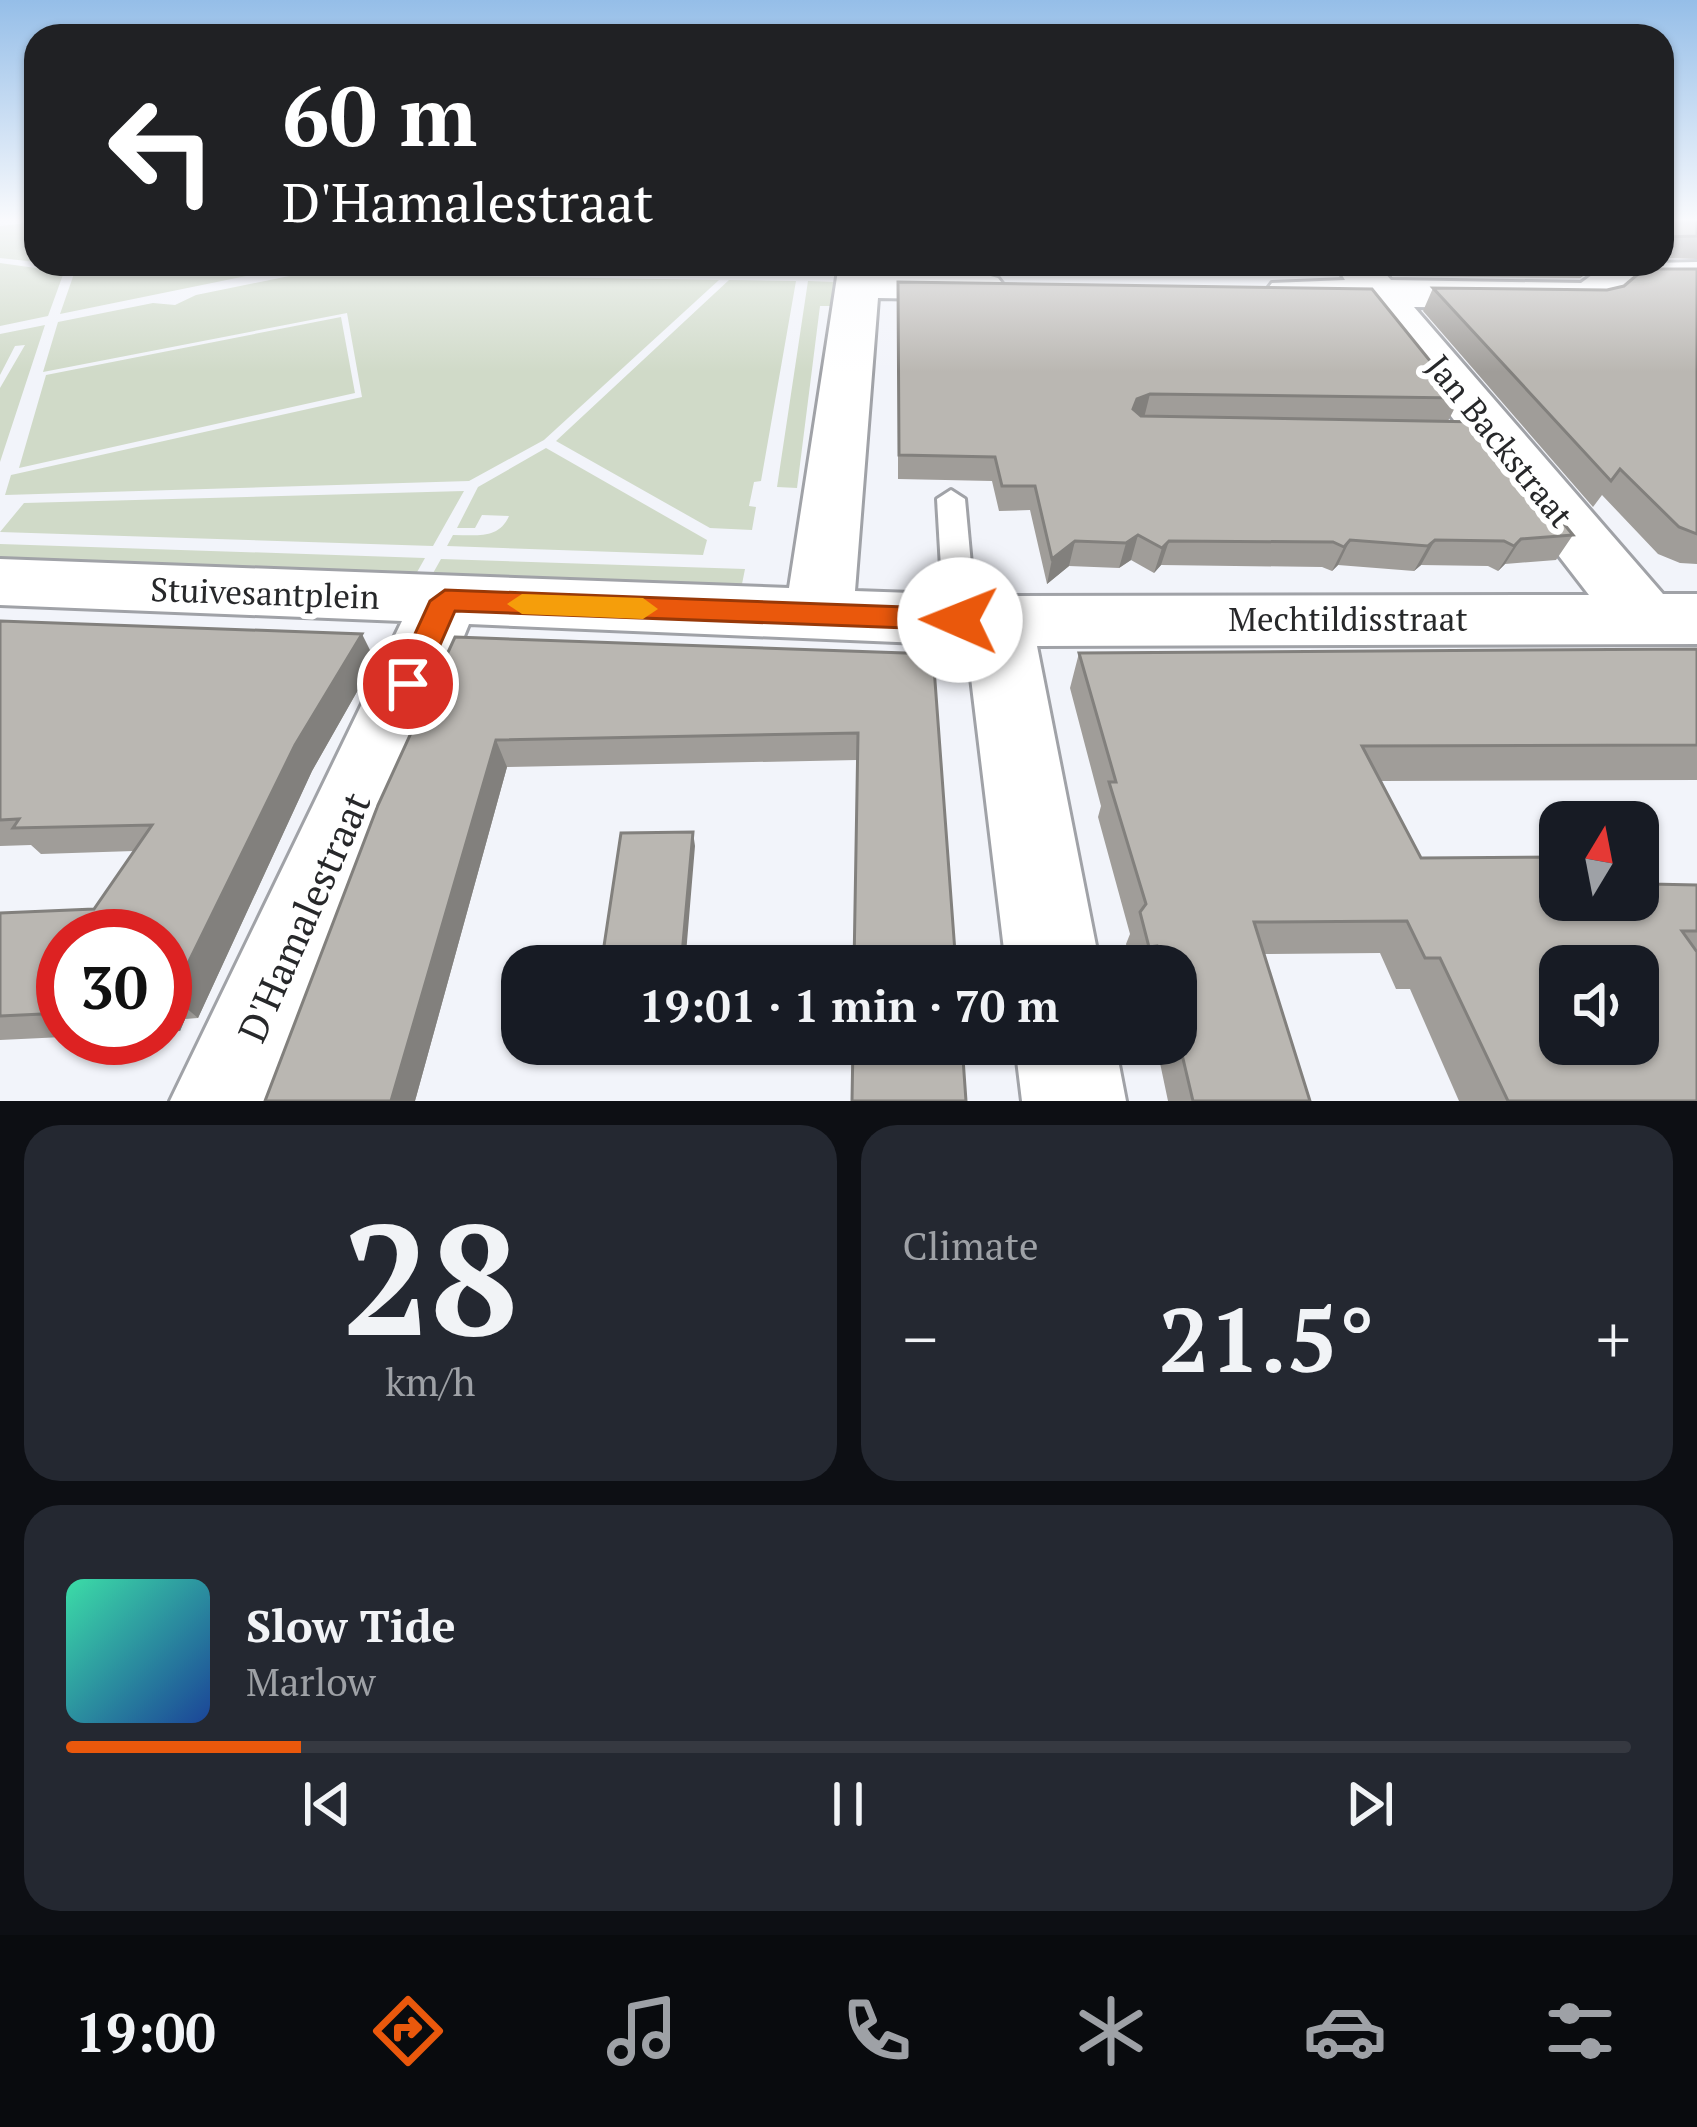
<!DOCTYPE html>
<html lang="en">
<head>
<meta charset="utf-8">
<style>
	body { margin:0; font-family:"PT Serif",serif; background:#242831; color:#f1f3f6; height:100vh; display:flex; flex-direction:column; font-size:45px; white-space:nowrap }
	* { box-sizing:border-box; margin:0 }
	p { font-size:39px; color:#9ea1a6 }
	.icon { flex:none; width:66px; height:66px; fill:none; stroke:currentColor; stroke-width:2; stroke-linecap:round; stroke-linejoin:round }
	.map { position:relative; height:1101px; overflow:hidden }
	.sheet { display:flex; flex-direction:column; gap:24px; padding:24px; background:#0d0f14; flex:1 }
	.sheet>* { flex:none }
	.hud { position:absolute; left:24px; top:24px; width:1650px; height:252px; border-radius:36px; box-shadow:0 3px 9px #0004; background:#202124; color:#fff; overflow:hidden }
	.needle { width:78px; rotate:10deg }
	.tools { position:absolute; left:1539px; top:801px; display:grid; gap:24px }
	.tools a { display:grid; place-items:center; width:120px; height:120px; border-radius:24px; background:#171b24; box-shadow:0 3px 9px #0004; font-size:60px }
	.speed { position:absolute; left:36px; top:909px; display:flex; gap:24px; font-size:60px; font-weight:700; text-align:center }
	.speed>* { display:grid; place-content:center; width:156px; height:156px; border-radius:50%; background:#171b24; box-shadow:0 3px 9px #0004; line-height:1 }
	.speed .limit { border:18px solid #d22; background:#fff; color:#111 }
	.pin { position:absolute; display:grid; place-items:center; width:102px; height:102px; color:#fff; margin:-51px; border:6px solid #fff; border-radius:50%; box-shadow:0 3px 12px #0007 }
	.me { position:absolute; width:132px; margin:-66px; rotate:271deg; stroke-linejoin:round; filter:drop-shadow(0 0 9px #0008) }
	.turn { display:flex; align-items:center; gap:42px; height:252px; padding:0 60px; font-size:54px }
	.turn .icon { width:156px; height:156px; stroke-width:2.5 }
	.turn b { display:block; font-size:84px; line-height:102px }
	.big { font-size:90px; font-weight:600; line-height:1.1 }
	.sheet .widget { flex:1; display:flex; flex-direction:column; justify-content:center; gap:18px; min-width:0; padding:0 42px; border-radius:36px; background:#242831 }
	.sheet .dial { align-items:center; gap:0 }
	.dial b { font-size:156px; line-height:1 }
	.song { display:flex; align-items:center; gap:36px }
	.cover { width:144px; height:144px; border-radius:18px; background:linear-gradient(135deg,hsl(160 70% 55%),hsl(220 70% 35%)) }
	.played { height:12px; border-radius:6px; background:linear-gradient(90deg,#ea580c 15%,#363941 15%) }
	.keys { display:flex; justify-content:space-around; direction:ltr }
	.heat { display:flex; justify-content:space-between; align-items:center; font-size:66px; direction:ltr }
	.sheet .tiles { flex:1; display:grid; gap:24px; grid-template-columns:1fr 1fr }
	.widget:last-child { grid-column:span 2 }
	.trip { position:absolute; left:501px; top:945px; width:696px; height:120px; border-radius:36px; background:#171b24; box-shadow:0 3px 9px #0004; font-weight:600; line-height:120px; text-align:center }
	.tab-bar { display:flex; height:192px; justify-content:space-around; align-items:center; background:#090b0e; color:#9ea1a6 }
	.tab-bar .icon { width:84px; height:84px }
	.tab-bar .current { color:#ea580c }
	.tab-bar b { font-size:54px; color:#f1f3f6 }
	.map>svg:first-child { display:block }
	.green { fill:#d0dac8 }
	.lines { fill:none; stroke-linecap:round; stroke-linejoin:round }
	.service-casing { stroke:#a0a2a7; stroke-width:6 }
	.minor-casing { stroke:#a0a2a7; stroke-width:6 }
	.service { fill:#fff; fill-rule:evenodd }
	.minor { fill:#fff; fill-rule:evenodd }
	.wall { fill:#a09d99 }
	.shaded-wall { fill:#82807d }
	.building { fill:#bab7b2; stroke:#82807d; stroke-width:3; fill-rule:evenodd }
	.route { fill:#ea580c; stroke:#983908; stroke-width:3 }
	.slow { fill:#f59e0b }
	.labels { text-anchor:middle; stroke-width:12; stroke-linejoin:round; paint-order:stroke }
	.street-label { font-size:33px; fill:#27282a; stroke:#fff }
	.near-street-label { font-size:39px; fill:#27282a; stroke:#fff }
</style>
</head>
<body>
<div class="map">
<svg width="1697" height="1101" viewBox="0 0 1697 1101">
	<rect width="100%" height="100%" fill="#f2f4fa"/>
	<!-- green -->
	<path class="green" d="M 36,222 L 36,262 L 0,258 L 0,226 Z
		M 0,263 L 64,272 L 48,316 L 0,326 Z
		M 95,264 L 305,264 L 60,314 L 75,271 Z
		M 304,273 L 719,280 L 544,440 L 469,481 L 5,495 L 11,475 L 362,397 L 347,313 L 43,372 L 58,322 L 153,303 L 175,305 L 196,295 Z
		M 729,280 L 796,281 L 761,481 L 754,482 L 749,506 L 756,507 L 752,530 L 710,528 L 556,441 Z
		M 808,281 L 836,282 L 834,306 L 820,306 L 797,488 L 777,487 Z
		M 341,317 L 355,393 L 19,468 L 46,375 Z
		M 45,325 L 0,462 L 0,388 L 25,345 L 15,346 L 0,375 L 0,334 Z
		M 546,448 L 707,540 L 703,555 L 447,546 L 453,535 C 478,535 499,539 509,516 L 482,515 L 475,528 L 457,528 L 478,487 Z
		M 464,491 L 433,546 L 0,532 L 24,503 Z
		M 0,544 L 425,558 L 416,574 L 0,560 Z
		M 441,559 L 745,569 L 742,584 L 432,575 Z"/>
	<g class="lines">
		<defs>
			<path id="service" d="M 951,490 L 965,499 L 976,619 L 971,627 L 949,627 L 944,619 L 937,499 Z"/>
			<path id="minor" d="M 1697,262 L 1697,288 L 1629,287 L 1607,305 L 1592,309 L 1414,307 L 1663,594 L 1697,594 L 1697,644 L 1037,646 L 1100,966 L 1006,966 L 967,645 L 469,624 L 274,1101 L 170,1101 L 402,621 L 0,605 L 0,559 L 789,588 L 839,264 L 881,264 L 880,272 L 983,274 L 998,278 L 1005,287 L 998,296 L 983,300 L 878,298 L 855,591 L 998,596 L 1589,595 L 1366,306 L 1272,301 L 1265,292 L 1272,283 L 1345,280 L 1340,272 L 1346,264 L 1377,264 L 1391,280 L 1581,283 L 1607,264 Z
				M 1015,1044 L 1115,1044 L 1126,1101 L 1022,1101 Z"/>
		</defs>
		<!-- service casing -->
		<use href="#service" class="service-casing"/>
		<!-- minor casing -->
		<use href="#minor" class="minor-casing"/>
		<!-- service -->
		<use href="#service" class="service"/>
		<!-- minor -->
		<use href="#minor" class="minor"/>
	</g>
	<!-- wall -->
	<path class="wall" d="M 1662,218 L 1697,218 L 1697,259 L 1662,258 Z
		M 898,264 L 1343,264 L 1336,274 L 898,268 Z
		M 1381,264 L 1600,264 L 1580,278 L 1392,276 Z
		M 1697,269 L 1697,564 L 1680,563 L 1658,554 L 1602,495 L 1593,507 L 1423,311 L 1433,288 L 1607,290 Z
		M 898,282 L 1460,398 L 1448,421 L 1573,535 L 1556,560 L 1505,564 L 1498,571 L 1488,566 L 1421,565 L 1414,571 L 1338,565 L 1332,571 L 1322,567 L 1161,565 L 1154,573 L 1131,560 L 1119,568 L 1069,566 L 1047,584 L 1030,510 L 999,511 L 992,481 L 898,479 Z
		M 0,621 L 375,660 L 312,771 L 198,1018 L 185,1019 L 180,1031 L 165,1032 L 165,936 L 63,936 L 63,1037 L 0,1040 L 0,913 L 94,909 L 134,851 L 41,854 L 31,845 L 0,846 Z
		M 455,637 L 933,654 L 857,760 L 507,767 L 415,1101 Z
		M 1697,649 L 1697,780 L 1381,781 L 1421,858 L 1650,884 L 1697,885 L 1697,1101 L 1459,1101 L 1410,989 L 1396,989 L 1380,953 L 1264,954 L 1310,1101 L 1168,1101 L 1156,1044 L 1176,1044 L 1176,966 L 1131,966 L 1126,944 L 1130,934 L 1098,817 L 1101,806 L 1070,688 L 1079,653 Z
		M 589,1044 L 679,1044 L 677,1063 L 593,1064 L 587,1052 Z"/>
	<!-- shaded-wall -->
	<path class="shaded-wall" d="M 1588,264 L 1600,264 L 1580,278 Z
		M 1150,394 L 1144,418 L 1133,409 L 1137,399 Z
		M 1138,535 L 1131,560 L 1119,568 L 1126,543 Z
		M 1521,539 L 1505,564 L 1498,571 L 1514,546 Z
		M 1350,540 L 1338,565 L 1332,571 L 1344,547 Z
		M 1435,540 L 1421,565 L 1414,571 L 1428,546 Z
		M 1075,541 L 1069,566 L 1047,584 L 1052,559 Z
		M 1169,541 L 1161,565 L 1154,573 L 1162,548 Z
		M 362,634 L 375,660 L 312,771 L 198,1018 L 172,996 L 295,745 Z
		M 496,740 L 507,767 L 415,1101 L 391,1101 Z
		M 693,832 L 695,846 L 685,966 L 681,966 Z
		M 165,1001 L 185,1019 L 180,1031 L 165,1019 Z
		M 674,1044 L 679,1044 L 677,1063 L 673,1051 Z"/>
	<!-- building -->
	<path class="building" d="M 1662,218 L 1697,218 L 1697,236 L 1662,237 Z
		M 1644,269 L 1697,269 L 1697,534 L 1679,527 L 1620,469 L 1611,481 L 1433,288 L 1607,290 L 1624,286 Z
		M 898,282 L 1372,289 L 1460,398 L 1150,394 L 1137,399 L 1133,409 L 1141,416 L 1481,422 L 1573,535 L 1521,539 L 1514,546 L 1504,541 L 1435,540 L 1428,546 L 1350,540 L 1344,547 L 1333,542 L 1169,541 L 1162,548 L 1138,535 L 1126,543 L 1075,541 L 1052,559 L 1035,486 L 1002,486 L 995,457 L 899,455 Z
		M 0,621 L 362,634 L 295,745 L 172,996 L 165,996 L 165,936 L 63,936 L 63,1013 L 0,1016 L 0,913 L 94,909 L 152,825 L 13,828 L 19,819 L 0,820 Z
		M 455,637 L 933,654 L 956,966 L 854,966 L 858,733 L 496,740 L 391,1101 L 265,1101 L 378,805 Z
		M 1697,649 L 1697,745 L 1362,746 L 1421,858 L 1560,857 L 1560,900 L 1638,900 L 1638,867 L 1650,884 L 1697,885 L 1697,931 L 1682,931 L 1697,952 L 1697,1101 L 1508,1101 L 1440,958 L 1425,958 L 1407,921 L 1254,922 L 1310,1101 L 1193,1101 L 1176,1029 L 1176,966 L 1162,966 L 1157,946 L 1149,947 L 1140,912 L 1146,904 L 1109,782 L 1116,782 L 1079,653 ZM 1560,966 L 1638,966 L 1638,1044 L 1560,1044 Z
		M 693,832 L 681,966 L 601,966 L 621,833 Z
		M 589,1044 L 674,1044 L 673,1051 L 587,1052 Z
		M 853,1044 L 962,1044 L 966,1101 L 852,1101 Z"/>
	<!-- sky -->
	<linearGradient id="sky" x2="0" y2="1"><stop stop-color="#95bee8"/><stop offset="0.59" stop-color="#f9fafd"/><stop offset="1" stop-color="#f9fafd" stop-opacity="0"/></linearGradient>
	<rect width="1697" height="372" fill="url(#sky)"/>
	<!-- route -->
	<path class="route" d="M 445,590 L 960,609 L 975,620 L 960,630 L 455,611 L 419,693 L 396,693 L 392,684 L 430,601 Z"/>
	<!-- slow -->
	<path class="slow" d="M 522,594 L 643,598 L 658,609 L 643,619 L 522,614 L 507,604 Z"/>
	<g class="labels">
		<!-- street labels -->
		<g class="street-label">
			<text transform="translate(1500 441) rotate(51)" y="12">Jan Backstraat</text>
			<text transform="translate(265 593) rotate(2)" y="12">Stuivesantplein</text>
			<text x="1348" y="631">Mechtildisstraat</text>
		</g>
		<!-- near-street labels -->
		<g class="near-street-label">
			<text transform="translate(304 917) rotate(-66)" y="14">D'Hamalestraat</text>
		</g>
	</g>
</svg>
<div class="tools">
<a><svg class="needle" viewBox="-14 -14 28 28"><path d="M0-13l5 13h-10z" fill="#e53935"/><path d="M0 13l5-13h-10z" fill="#9ea1a6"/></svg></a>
<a><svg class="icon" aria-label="sound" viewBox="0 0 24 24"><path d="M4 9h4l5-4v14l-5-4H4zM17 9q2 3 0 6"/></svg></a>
</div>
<div class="speed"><div class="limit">30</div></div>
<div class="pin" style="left:408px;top:684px;background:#d93025"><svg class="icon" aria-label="arrive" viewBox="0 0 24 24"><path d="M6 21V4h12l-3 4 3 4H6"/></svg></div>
<svg class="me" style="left:960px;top:620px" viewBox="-20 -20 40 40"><circle r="19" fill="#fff"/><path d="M0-13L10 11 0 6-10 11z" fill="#ea580c"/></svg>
<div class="trip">19:01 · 1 min · 70 m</div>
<div class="hud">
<div class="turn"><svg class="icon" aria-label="left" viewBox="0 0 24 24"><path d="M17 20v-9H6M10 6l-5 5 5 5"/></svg><div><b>60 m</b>D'Hamalestraat</div></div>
</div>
</div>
<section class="sheet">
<div class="tiles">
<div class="widget dial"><b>28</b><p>km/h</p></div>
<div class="widget"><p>Climate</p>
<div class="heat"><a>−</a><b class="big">21.5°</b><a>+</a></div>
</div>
<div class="widget">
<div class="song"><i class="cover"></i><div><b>Slow Tide</b><p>Marlow</p></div></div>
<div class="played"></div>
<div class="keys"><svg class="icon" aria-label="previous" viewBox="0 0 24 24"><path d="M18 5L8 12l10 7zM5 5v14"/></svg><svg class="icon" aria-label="pause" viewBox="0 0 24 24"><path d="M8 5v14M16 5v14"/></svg><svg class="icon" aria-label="next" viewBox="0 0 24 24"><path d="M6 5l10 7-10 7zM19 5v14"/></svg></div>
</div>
</div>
</section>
<nav class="tab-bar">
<b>19:00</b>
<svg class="icon current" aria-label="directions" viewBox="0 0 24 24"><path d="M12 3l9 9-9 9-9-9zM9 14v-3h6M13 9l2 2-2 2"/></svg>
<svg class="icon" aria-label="music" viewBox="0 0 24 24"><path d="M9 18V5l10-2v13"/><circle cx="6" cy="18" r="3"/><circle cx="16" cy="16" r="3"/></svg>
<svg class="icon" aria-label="phone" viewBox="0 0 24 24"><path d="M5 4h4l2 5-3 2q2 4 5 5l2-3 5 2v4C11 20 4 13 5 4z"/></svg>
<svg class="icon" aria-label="climate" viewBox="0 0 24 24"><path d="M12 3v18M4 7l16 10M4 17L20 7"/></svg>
<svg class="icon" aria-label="car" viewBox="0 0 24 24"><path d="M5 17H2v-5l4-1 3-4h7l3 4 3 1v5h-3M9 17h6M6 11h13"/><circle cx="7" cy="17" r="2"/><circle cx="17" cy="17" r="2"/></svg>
<svg class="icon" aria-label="filters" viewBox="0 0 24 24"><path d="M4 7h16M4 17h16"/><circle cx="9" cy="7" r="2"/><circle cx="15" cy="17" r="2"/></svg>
</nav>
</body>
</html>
